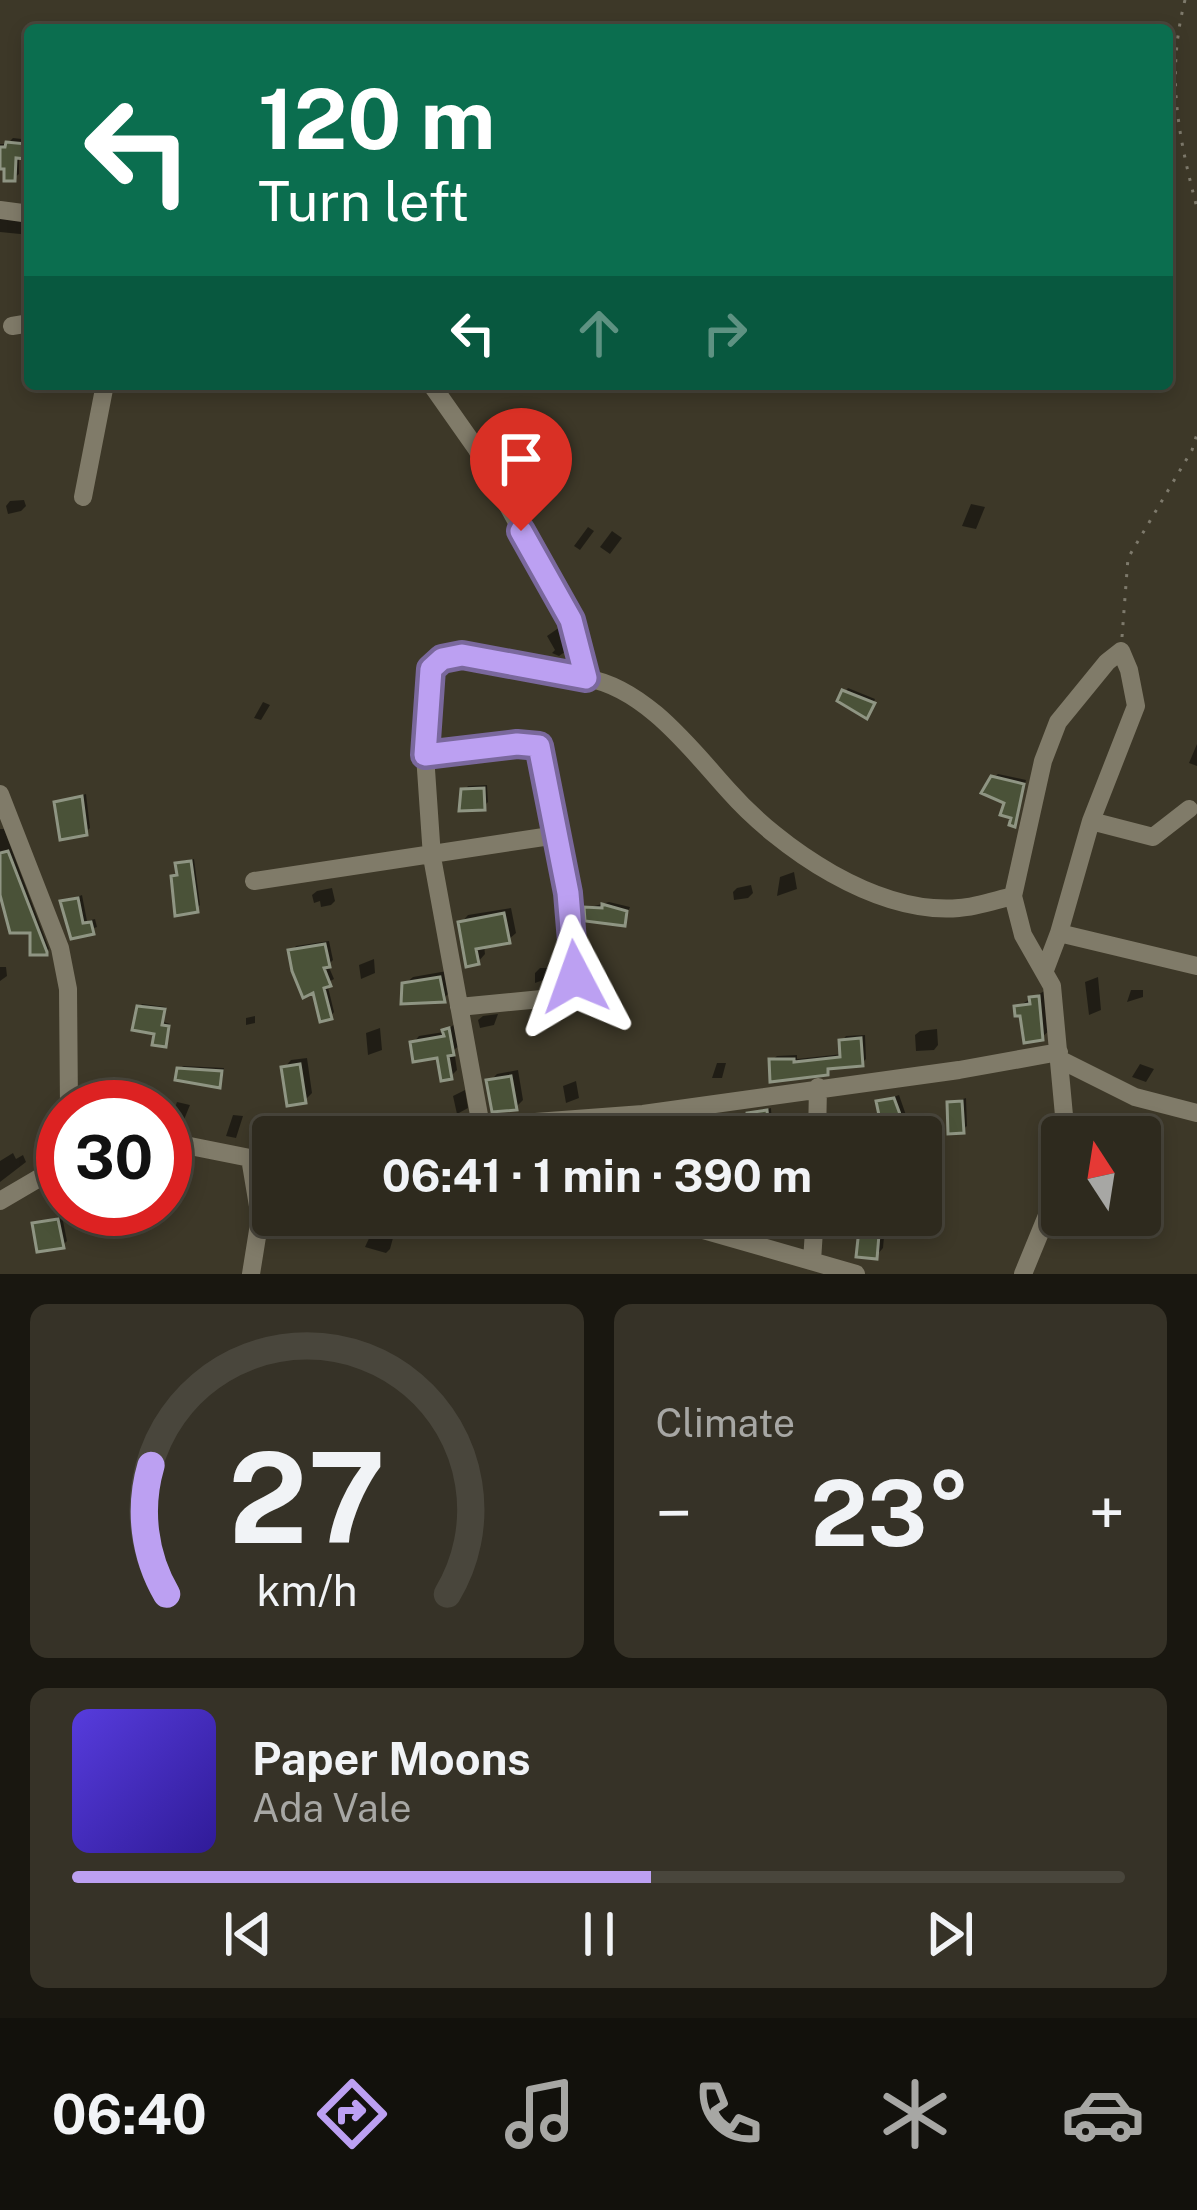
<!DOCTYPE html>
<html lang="en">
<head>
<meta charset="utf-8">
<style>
	body { margin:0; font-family:"Public Sans",sans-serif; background:#363227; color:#f1f3f6; height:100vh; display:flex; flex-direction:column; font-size:45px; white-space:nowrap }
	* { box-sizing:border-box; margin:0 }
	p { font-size:39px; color:#a7a7a4 }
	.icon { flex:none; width:66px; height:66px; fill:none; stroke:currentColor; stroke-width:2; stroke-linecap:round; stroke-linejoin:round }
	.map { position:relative; height:1274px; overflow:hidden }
	.side { display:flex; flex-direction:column; gap:30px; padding:30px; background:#191710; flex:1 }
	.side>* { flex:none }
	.hud { position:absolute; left:24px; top:24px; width:1149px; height:366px; border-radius:12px; box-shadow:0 6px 18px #0003,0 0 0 3px #49463c; background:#0b6e4f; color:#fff; overflow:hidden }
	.needle { width:78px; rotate:348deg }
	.fabs { position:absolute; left:1041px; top:1116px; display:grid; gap:24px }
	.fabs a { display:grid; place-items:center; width:120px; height:120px; border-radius:12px; background:#2e2a1e; box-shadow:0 6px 18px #0003,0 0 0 3px #49463c; font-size:60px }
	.speed { position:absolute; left:36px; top:1080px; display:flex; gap:24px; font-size:60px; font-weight:700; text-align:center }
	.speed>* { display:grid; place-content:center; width:156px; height:156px; border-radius:50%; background:#2e2a1e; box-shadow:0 6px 18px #0003,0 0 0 3px #49463c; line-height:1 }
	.speed .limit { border:18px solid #d22; background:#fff; color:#111 }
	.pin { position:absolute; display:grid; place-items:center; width:102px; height:102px; color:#fff; margin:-123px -51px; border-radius:50% 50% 50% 0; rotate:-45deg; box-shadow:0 0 12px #0007 }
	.pin .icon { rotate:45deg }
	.me { position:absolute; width:132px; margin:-66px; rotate:356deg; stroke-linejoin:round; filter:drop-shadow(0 0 9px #0008) }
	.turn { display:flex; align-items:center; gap:42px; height:252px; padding:0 36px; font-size:54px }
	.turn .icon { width:156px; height:156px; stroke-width:2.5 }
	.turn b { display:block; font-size:84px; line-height:102px }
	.lanes { display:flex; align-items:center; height:114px; padding:0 36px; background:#0003; justify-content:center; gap:60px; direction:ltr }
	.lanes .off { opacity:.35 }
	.big { font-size:90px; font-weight:700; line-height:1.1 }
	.side .tile { flex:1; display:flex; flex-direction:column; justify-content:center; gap:18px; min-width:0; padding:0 42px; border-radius:18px; background:#363227 }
	.side .dial { align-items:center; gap:0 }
	.dial svg { height:312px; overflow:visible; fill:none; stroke:#49463c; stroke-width:7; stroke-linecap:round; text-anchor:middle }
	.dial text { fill:#f1f3f6; stroke:none }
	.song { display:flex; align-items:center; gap:36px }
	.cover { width:144px; height:144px; border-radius:18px; background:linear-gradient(135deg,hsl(250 70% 55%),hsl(250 70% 35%)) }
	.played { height:12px; border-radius:6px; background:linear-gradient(90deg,#bca0f2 55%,#49463c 55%) }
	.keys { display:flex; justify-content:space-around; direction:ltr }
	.heat { display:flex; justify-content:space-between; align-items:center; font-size:66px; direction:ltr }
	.side .tiles { flex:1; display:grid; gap:30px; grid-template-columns:1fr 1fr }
	.tile:last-child { grid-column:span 2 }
	.trip { position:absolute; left:252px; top:1116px; width:690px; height:120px; border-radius:12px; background:#2e2a1e; box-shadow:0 6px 18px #0003,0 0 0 3px #49463c; font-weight:700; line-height:120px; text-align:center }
	.tab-bar { display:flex; height:192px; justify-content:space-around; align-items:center; background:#12110c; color:#a7a7a4 }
	.tab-bar .icon { width:84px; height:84px }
	.tab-bar .selected { color:#bca0f2 }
	.tab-bar b { font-size:54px; color:#f1f3f6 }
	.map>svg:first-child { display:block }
	.shadow { fill:#0007 }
	.building { fill:#4a5238; stroke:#8f9583; stroke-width:3 }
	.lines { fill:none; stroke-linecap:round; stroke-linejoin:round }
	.path { stroke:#7e7a6c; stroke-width:3; stroke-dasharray:3 9; stroke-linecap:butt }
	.minor { stroke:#807b69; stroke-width:18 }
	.route-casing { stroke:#7a689d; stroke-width:30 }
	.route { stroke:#bca0f2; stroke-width:21 }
</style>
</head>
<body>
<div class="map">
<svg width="1197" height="1274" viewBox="0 0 1197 1274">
	<rect width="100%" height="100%" fill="#3d3828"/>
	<!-- shadow -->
	<path class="shadow" d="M 13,138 L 30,140 L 29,151 L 19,155 L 19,174 L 14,178 L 7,166 L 0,166 L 0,144 L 7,144 Z
		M 0,216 L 30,220 L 30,235 L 0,232 Z
		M 24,500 L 26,506 L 21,511 L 8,514 L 6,506 L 10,501 Z
		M 971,504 L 985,507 L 976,529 L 962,526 Z
		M 588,527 L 594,531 L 580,550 L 574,546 Z
		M 612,531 L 622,538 L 610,554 L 600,547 Z
		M 563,625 L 569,649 L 559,656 L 552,653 L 555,650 L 547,636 Z
		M 848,688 L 875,699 L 870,712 L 845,692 Z
		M 263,702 L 270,705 L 261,720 L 254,718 Z
		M 1197,744 L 1197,766 L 1189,763 Z
		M 998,774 L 1026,780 L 1014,823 L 1008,801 L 993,778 Z
		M 487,785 L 488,802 L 483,807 L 464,791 L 468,786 Z
		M 86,794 L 90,828 L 86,832 L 57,803 Z
		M 0,829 L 4,829 L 49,949 L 46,952 L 33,930 L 0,892 Z
		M 194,859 L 200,905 L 196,909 L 174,877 L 182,861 Z
		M 794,872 L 797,889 L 777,896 L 780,877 Z
		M 751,885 L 753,893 L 748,898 L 734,900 L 733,892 L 737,888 Z
		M 332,888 L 335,901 L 331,905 L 321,907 L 320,901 L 314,903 L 312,895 L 317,891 Z
		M 82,895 L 87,921 L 95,919 L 97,927 L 73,935 L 64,902 Z
		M 609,902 L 630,907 L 624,922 L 587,908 Z
		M 511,908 L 516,933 L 508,940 L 484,945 L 485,954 L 478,962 L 461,923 L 468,915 Z
		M 329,941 L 333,960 L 328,965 L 334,979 L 327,983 L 334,1012 L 330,1017 L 292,951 L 296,946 Z
		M 374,959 L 375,973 L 361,979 L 359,965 Z
		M 0,967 L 6,967 L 7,976 L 0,981 Z
		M 540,968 L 549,968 L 549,978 L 535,983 L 535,973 Z
		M 447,971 L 451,991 L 443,999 L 405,984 L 413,977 Z
		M 1098,977 L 1101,1010 L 1089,1015 L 1085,982 Z
		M 1046,990 L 1050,1030 L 1042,1037 L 1017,1007 Z
		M 1131,990 L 1143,990 L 1143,997 L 1127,1002 Z
		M 142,1004 L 166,1007 L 163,1022 L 170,1024 L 165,1044 L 140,1007 Z
		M 498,1014 L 494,1025 L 480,1028 L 478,1020 L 483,1016 Z
		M 255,1016 L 255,1023 L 246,1025 L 246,1018 Z
		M 456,1023 L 460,1045 L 454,1050 L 457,1070 L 451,1076 L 439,1054 L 413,1043 L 419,1036 L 444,1032 Z
		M 380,1028 L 382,1050 L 368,1055 L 366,1033 Z
		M 937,1029 L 938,1045 L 934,1050 L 916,1051 L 915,1035 L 920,1031 Z
		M 865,1035 L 866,1059 L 862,1063 L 831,1067 L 827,1072 L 772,1060 L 777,1056 L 797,1055 L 797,1059 L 843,1054 L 842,1041 L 846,1036 Z
		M 307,1058 L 312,1093 L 305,1100 L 284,1068 L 291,1060 Z
		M 717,1063 L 726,1063 L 722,1078 L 712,1078 Z
		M 1140,1064 L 1154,1069 L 1146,1082 L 1132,1077 Z
		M 183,1066 L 224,1068 L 222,1081 L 219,1085 L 180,1069 Z
		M 518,1070 L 523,1100 L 516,1107 L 490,1081 L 497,1074 Z
		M 576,1081 L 579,1098 L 566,1103 L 563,1086 Z
		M 465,1090 L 468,1108 L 457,1114 L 453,1096 Z
		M 899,1095 L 907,1118 L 903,1123 L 880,1102 Z
		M 966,1098 L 967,1126 L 962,1130 L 950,1103 Z
		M 177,1102 L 190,1105 L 181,1127 L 169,1124 Z
		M 771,1108 L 772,1125 L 768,1129 L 750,1114 Z
		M 726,1114 L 727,1129 L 722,1133 L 695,1122 L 699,1118 Z
		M 233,1115 L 243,1116 L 236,1138 L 226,1136 Z
		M 13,1153 L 16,1159 L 23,1155 L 26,1162 L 0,1182 L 0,1161 Z
		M 281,1215 L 298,1215 L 299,1216 L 282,1229 L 277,1219 Z
		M 868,1215 L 886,1215 L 883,1248 L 876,1256 L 862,1221 Z
		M 62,1216 L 67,1241 L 63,1245 L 35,1224 Z
		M 371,1234 L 393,1238 L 390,1249 L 386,1253 L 365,1247 Z"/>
	<!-- building -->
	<path class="building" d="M 6,142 L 27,144 L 26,159 L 16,158 L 15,181 L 4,181 L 4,169 L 0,169 L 0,147 L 5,147 Z
		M 842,690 L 875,703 L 867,719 L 837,701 Z
		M 991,776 L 1024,784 L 1015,827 L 1009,825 L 1011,818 L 1000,815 L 1004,803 L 981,793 Z
		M 484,788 L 485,810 L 459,811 L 461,789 Z
		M 82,796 L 87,835 L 60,840 L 54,802 Z
		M 8,851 L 47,952 L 47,955 L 30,955 L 30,933 L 10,933 L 0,895 L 0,853 Z
		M 191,861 L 198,912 L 175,916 L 171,876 L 177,875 L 175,863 Z
		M 78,898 L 83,923 L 91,922 L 94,934 L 71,939 L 60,901 Z
		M 602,904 L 627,911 L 625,926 L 585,921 L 584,907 L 602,908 Z
		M 504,913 L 510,943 L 476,949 L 479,964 L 466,967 L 458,922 Z
		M 325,944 L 330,967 L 324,968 L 331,986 L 324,988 L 332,1019 L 320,1022 L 313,993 L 303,998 L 292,971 L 288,950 Z
		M 440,977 L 445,1002 L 401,1004 L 402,983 Z
		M 1039,996 L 1043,1040 L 1024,1043 L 1020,1016 L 1015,1016 L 1014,1006 L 1030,1004 L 1029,997 Z
		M 137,1006 L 165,1009 L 162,1025 L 169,1026 L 166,1047 L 152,1045 L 154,1034 L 132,1030 Z
		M 449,1028 L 454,1055 L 448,1056 L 452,1079 L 441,1081 L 437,1058 L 413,1062 L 410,1042 L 444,1036 L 442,1030 Z
		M 861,1038 L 863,1066 L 828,1069 L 828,1075 L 770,1082 L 769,1059 L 794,1059 L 794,1062 L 840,1057 L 839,1040 Z
		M 300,1064 L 306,1103 L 287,1106 L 281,1067 Z
		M 177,1068 L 222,1071 L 220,1088 L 175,1080 Z
		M 511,1076 L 517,1110 L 492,1112 L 486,1080 Z
		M 894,1098 L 904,1125 L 893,1128 L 890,1118 L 880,1120 L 876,1101 Z
		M 962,1101 L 964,1133 L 948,1134 L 947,1102 Z
		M 767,1110 L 769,1132 L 746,1134 L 747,1113 Z
		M 723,1116 L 723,1136 L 693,1137 L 692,1121 Z
		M 58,1219 L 64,1248 L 37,1252 L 32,1223 Z
		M 860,1220 L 880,1222 L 877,1259 L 856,1257 Z"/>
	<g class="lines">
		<!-- path -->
		<path class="path" d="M 1185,0 C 1166,75 1178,135 1197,208
			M 1122,637 L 1128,558 L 1192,450 L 1197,434"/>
		<!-- minor -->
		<path class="minor" d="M 0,210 L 30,214
			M 12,326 L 30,323
			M 431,384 L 476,448 L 571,620 L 586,678 C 645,688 691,749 728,790 C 780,849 877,915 959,908 C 977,907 996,900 1013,896
			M 83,497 L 105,384
			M 425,755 L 517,744 L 539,746 L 568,893 L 574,945 L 575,977 L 562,997 L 459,1007
			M 0,794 L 60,948 L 68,989 L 69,1107
			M 1091,821 L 1153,837 L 1189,809
			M 254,881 L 557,835
			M 1059,933 L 1197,966
			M 1045,970 L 1059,933 L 1091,821 L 1136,706 L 1129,670 L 1121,651 L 1107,662 L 1058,722 L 1043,761 L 1013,896 L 1023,935 L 1052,986 L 1066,1137
			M 1061,1060 L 1135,1097 L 1197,1113
			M 481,1126 L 432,857 L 425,755 L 431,669 L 442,659 L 462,655 L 586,678
			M 430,1137 L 481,1126 L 643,1114 L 959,1070 L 1059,1052
			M 817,1137 L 818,1087
			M 165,1141 L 250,1158 L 273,1158
			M 250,1158 L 260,1218 L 251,1274
			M 0,1201 L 63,1164
			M 666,1215 L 693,1227 L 856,1274
			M 812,1261 L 815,1215
			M 1023,1274 L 1062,1179"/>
	</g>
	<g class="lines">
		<defs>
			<path id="route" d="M 521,531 L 571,620 L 586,678 L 462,655 L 442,659 L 431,669 L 425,755 L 517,744 L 539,746 L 568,893 L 575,977"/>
		</defs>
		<!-- route casing -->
		<use href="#route" class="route-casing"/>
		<!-- route -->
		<use href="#route" class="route"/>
	</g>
</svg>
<div class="fabs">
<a><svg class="needle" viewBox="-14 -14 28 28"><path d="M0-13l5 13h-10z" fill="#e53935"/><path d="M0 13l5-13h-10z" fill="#a7a7a4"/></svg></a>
</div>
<div class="speed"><div class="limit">30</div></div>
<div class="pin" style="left:521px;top:531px;background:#d93025"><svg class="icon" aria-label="arrive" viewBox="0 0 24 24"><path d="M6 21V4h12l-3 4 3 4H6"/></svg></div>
<svg class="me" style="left:575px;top:977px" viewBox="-20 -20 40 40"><path d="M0-17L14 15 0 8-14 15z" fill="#bca0f2" stroke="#fff" stroke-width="4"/></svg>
<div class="trip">06:41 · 1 min · 390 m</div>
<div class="hud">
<div class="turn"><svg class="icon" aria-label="left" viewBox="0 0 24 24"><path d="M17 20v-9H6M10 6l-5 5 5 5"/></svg><div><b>120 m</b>Turn left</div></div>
<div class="lanes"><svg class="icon" aria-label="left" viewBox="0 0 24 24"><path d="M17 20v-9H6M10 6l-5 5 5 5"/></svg><svg class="icon off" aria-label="ahead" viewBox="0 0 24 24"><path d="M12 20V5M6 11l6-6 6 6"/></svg><svg class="icon off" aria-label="right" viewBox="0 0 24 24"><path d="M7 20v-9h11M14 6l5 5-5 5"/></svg></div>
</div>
</div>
<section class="side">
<div class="tiles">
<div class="tile dial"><svg viewBox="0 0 100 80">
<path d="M14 69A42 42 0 1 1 86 69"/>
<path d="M14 69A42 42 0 0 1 10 36" stroke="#bca0f2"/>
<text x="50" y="56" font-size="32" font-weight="700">27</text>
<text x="50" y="72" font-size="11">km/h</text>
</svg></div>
<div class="tile"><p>Climate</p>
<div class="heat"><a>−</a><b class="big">23°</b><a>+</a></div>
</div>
<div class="tile">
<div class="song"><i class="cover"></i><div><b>Paper Moons</b><p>Ada Vale</p></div></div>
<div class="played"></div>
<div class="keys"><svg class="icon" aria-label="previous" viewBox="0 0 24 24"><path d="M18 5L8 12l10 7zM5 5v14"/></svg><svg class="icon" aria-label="pause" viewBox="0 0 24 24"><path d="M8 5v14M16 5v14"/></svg><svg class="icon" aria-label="next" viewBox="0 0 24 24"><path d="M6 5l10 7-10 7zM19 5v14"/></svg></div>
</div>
</div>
</section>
<nav class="tab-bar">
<b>06:40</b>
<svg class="icon selected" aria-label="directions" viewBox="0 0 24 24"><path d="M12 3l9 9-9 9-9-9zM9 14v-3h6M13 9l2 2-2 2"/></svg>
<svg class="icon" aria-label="music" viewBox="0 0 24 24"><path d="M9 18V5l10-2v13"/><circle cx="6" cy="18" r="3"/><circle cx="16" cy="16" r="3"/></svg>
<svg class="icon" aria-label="phone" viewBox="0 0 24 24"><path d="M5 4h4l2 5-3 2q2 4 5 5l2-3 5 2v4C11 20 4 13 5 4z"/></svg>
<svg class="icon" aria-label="climate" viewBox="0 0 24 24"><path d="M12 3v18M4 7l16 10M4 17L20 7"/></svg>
<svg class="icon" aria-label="car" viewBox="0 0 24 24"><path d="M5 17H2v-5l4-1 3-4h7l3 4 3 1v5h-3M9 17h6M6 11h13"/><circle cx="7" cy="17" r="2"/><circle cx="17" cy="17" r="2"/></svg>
</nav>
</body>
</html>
